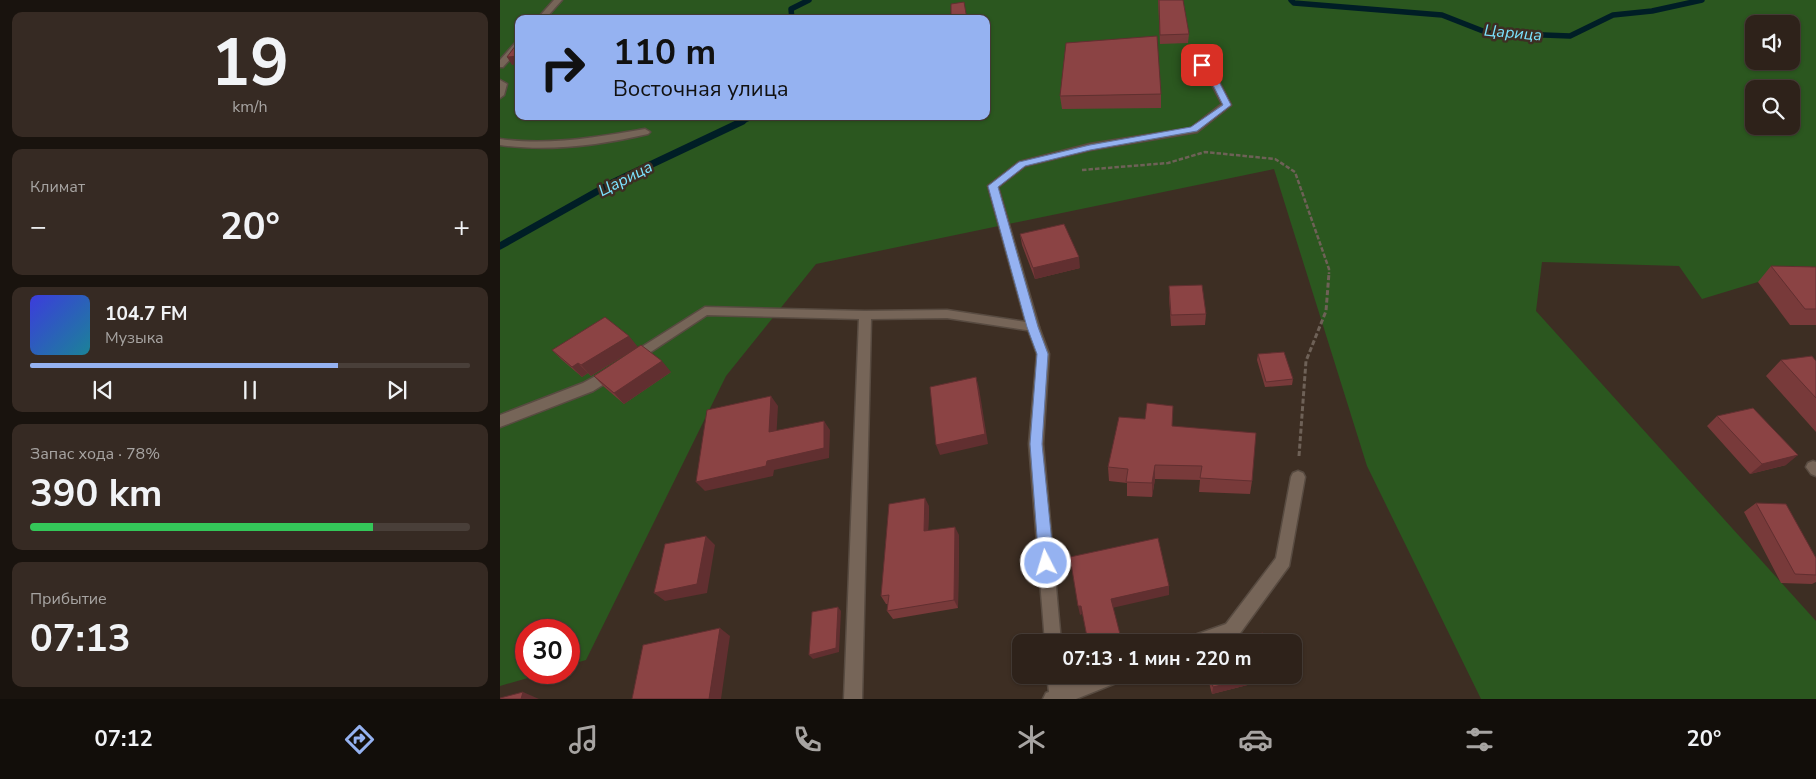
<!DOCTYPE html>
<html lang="ru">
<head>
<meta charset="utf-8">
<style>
	body { margin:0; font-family:"Nunito Sans",sans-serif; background:#362a23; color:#f1f3f6; height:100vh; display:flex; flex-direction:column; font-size:19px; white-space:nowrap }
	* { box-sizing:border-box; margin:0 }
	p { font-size:16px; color:#a7a4a2 }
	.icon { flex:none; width:28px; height:28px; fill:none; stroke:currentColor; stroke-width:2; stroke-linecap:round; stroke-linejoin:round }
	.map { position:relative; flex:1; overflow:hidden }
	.drawer { display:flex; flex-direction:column; gap:12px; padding:12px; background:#19130e; width:500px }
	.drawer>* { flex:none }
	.guide { position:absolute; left:15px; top:15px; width:475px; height:105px; border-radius:10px; box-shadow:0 1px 4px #0004,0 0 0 1px #493f39; background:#95b2f1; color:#111; overflow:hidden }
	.fabs { position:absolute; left:1245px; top:15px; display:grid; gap:10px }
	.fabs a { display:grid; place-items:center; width:55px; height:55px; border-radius:10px; background:#2e221a; box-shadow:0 1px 4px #0004,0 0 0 1px #493f39; font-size:25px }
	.speed { position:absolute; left:15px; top:619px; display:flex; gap:10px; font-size:25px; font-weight:700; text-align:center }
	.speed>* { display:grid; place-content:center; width:65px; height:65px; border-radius:50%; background:#2e221a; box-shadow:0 1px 4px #0004,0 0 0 1px #493f39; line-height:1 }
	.speed .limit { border:8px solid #d22; background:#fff; color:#111 }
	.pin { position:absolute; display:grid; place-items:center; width:42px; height:42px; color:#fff; margin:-21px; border-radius:10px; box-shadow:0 2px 8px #0006 }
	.me { position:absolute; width:55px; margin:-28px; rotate:355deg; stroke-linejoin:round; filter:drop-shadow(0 0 4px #0008) }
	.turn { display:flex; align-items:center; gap:18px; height:105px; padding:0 15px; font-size:22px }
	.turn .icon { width:65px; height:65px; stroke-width:2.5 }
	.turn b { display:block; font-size:35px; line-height:42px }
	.big { font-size:38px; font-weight:700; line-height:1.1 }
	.drawer .card { flex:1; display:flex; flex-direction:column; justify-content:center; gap:8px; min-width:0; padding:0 18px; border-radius:10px; background:#362a23 }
	.drawer .dial { align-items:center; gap:0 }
	.dial b { font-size:65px; line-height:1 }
	.song { display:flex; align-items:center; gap:15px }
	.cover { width:60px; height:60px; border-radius:8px; background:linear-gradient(135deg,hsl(240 70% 55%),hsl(190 70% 35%)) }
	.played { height:5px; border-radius:2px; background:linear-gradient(90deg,#95b2f1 70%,#493f39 70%) }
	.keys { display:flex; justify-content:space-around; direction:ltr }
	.heat { display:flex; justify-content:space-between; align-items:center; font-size:28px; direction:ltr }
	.charge { height:8px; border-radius:4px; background:linear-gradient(90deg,#34c759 78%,#493f39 0) }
	.trip { position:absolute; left:512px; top:634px; width:290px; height:50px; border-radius:10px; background:#2e221a; box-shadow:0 1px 4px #0004,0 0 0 1px #493f39; font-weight:700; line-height:50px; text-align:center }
	.tab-bar { display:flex; height:80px; justify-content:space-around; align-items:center; background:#120e0a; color:#a7a4a2 }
	.tab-bar .icon { width:35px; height:35px }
	.tab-bar .active { color:#95b2f1 }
	.tab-bar b { font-size:22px; color:#f1f3f6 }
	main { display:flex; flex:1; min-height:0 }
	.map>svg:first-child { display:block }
	.green { fill:#2b571f; fill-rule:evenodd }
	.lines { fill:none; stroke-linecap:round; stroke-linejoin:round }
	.stream-far1 { stroke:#001e26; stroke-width:5.5 }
	.stream { stroke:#001e26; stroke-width:7 }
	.service-casing { stroke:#584b41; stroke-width:3 }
	.minor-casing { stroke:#584b41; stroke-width:3 }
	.path-far1 { stroke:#6e6157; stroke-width:2.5; stroke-dasharray:4.5 2; stroke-linecap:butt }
	.path { stroke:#6e6157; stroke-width:3; stroke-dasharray:5 2.5; stroke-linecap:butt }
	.service { fill:#766558; fill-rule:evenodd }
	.minor { fill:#766558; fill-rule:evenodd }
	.wall { fill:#783a3a }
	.shaded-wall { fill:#612f30 }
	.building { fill:#8b4344; stroke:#612f30 }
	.route { fill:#95b2f1; stroke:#61749d }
	.labels { text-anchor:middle; stroke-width:5; stroke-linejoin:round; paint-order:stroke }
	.far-water-label { font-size:16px; font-style:italic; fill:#7ce3ff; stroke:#3d2e23 }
</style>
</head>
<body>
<main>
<section class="drawer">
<div class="card dial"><b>19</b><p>km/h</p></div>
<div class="card"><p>Климат</p>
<div class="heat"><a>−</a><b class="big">20°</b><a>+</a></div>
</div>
<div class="card">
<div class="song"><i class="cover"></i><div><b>104.7 FM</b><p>Музыка</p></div></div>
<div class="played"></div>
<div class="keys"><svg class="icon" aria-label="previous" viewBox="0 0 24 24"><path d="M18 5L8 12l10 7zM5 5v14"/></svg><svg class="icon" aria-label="pause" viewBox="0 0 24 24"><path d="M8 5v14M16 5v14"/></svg><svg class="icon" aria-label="next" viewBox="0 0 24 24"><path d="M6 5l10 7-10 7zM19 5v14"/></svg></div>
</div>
<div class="card"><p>Запас хода · 78%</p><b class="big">390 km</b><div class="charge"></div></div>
<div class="card"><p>Прибытие</p><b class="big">07:13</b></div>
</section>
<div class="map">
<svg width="1316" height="699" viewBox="0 0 1316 699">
	<rect width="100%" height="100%" fill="#3d2e23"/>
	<!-- green -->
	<path class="green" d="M 0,0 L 1316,0 L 1316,283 L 1258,282 L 1202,299 L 1179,266 L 1042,262 L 1036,311 L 1316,621 L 1316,699 L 981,699 L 867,466 L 774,169 L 316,264 L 226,376 L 86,660 L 69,665 L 69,630 L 26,630 L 26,672 L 45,673 L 0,686 ZM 19,19 L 486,19 L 486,116 L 19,116 ZM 1254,24 L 1291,24 L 1291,61 L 1254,61 ZM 1254,89 L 1291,89 L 1291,126 L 1254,126 Z"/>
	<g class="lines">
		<!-- stream-far1 -->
		<path class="stream-far1" d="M 791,0 L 794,3 L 942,15 L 988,33 L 1070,36 L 1113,15 L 1152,11 L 1202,0
			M 292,19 L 291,9 L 309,0
			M 240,122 L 254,116"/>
		<!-- stream -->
		<path class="stream" d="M 0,246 L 112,183 L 243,121"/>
		<defs>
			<path id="service" d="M 54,0 L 62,0 L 45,19 L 37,19 Z
				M 16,42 L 19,42 L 19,49 L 3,67 L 0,67 L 0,60 Z
				M 0,80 L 7,84 L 4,95 L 0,98 Z
				M 145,129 L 150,132 L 148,134 C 101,145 48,152 0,145 L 0,139 C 49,146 97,137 145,129 Z
				M 205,307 L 365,311 L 447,310 L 533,323 L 539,327 L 533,331 L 447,318 L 371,319 L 362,699 L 344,699 L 359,319 L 207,315 L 137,361 L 129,361 L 127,358 L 129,355 Z
				M 112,367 L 117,368 L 118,372 L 117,376 L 93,391 L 0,427 L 0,415 L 83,383 Z"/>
			<path id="minor" d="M 687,50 L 693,50 L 716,76 L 731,105 L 697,132 L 590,150 L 525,166 L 498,187 L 539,327 L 549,354 L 543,444 L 561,642 L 545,642 L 529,444 L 537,354 L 527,327 L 488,186 L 519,162 L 590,144 L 691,128 L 722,104 L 709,79 L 687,54 Z
				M 1313,461 L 1316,462 L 1316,476 L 1311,474 L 1306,467 L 1308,463 Z
				M 798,471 L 803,473 L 805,477 L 789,566 L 738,636 L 720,642 L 690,642 L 692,636 L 726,624 L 776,558 L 791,477 L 793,473 Z
				M 547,675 L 565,675 L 566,685 L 592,675 L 624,675 L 621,681 L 576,699 L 543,699 L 546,693 L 549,692 Z"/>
		</defs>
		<!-- service casing -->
		<use href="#service" class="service-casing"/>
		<!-- minor casing -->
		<use href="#minor" class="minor-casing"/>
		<!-- path-far1 -->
		<path class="path-far1" d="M 582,170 L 668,163 L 705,152 L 775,159 L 795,172 L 829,269 L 829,274"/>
		<!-- path -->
		<path class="path" d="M 799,456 L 806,361 L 826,311 L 829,273"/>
		<!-- service -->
		<use href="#service" class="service"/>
		<!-- minor -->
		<use href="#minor" class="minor"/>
	</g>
	<!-- wall -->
	<path class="wall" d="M 658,0 L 683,0 L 689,34 L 688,43 L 660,44 Z
		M 661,94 L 661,108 L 562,109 L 560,96 Z
		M 520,234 L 580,268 L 535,279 L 522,245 Z
		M 1271,266 L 1316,267 L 1316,325 L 1290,325 L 1258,282 Z
		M 669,286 L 706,314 L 705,325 L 671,326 L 669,297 Z
		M 138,347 L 91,376 L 88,373 L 82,377 L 62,360 L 52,350 Z
		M 758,354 L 793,379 L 792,385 L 765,387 L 757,360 Z
		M 1281,360 L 1316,361 L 1316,432 L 1266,376 Z
		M 171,372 L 124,404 L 103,386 L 94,376 Z
		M 1217,416 L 1286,465 L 1250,474 L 1207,426 Z
		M 672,426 L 752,481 L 750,494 L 699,492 L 700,480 L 655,479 L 652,497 L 627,496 L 627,483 L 609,481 L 608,467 Z
		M 1256,503 L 1316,558 L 1316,582 L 1312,584 L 1281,583 L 1244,512 Z
		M 429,506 L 428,531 L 459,535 L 458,608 L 393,619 L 387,611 L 388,604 L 386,604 L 381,596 Z
		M 707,675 L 772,675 L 771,679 L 712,694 Z"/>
	<!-- shaded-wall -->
	<path class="shaded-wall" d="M 19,56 L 19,64 L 12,65 L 7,57 Z
		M 579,257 L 580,268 L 535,279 L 533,268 Z
		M 129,336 L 138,347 L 91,376 L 81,365 Z
		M 162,361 L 171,372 L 124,404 L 114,393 Z
		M 78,363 L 88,373 L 82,377 L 72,367 Z
		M 476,377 L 479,388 L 488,444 L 440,455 L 436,445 Z
		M 271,396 L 278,406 L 276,442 L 269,432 Z
		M 324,421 L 330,430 L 329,458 L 274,470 L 273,476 L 205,491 L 196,482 L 267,461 Z
		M 1298,455 L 1286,465 L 1250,474 L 1262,464 Z
		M 655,465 L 655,479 L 652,497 L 652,483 Z
		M 425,498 L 429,506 L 428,540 L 424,531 Z
		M 455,527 L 459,535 L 458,608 L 454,600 Z
		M 206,536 L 215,545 L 207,593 L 165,601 L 154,593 Z
		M 669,586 L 669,595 L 612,608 L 611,599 Z
		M 578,606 L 581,606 L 582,614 L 580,615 Z
		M 338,607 L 341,611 L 339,652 L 313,659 L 309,655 Z
		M 220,628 L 230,636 L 221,699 L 209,699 Z
		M 762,675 L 772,675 L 771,679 L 712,694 L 713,687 Z
		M 23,692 L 39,699 L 21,699 Z"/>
	<!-- building -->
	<path class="building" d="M 659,0 L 683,0 L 689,34 L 660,35 Z
		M 464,2 L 467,19 L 451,19 L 451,4 Z
		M 657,36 L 661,94 L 560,96 L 566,43 Z
		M 19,41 L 19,56 L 7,57 Z
		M 564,224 L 579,257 L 533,268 L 520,234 Z
		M 1271,266 L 1316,267 L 1316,309 L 1305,309 Z
		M 702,285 L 706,314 L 671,315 L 669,286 Z
		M 105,317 L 129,336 L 81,365 L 78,363 L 72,367 L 52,350 Z
		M 141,345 L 162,361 L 114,393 L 94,376 Z
		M 784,352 L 793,379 L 766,382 L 758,354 Z
		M 1312,356 L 1316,361 L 1316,398 L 1281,360 Z
		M 476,377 L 485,434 L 436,445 L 430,387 Z
		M 271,396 L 269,432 L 324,421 L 324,448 L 267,461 L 266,466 L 196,482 L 207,410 Z
		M 647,403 L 673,406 L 672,426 L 756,433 L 752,481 L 700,478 L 702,466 L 655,465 L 652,483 L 626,482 L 628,469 L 608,467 L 619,417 L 645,419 Z
		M 1253,408 L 1298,455 L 1262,464 L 1217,416 Z
		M 425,498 L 424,531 L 455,527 L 454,600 L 387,611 L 389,595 L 381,596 L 389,504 Z
		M 1256,503 L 1286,504 L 1316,558 L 1316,575 L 1295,574 Z
		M 206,536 L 197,584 L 154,593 L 165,544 Z
		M 658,538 L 669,586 L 611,599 L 622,642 L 588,642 L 581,606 L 578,606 L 570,557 Z
		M 338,607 L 336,648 L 309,655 L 312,612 Z
		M 220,628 L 209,699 L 132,699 L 143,645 Z
		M 763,633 L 765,642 L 731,642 L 730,640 Z
		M 710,675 L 762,675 L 713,687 Z
		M 23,692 L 21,699 L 0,699 L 0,698 Z"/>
	<!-- route -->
	<path class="route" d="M 699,63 L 704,63 L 717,78 L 731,105 L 697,131 L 590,150 L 525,166 L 498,187 L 538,327 L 548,354 L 542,444 L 554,563 L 551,568 L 546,570 L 541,568 L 539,563 L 530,444 L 537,354 L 527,327 L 488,186 L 519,162 L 590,145 L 691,127 L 723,105 L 710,79 L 698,65 Z"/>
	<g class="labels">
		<!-- far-water labels -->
		<g class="far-water-label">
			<text transform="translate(1013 32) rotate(5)" y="6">Царица</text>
			<text transform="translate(125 178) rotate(-27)" y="6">Царица</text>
		</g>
	</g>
</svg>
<div class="fabs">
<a><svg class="icon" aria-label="sound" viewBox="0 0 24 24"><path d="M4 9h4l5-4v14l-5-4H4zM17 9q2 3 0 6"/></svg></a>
<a><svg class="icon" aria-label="search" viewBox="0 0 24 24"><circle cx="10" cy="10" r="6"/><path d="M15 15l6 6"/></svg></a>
</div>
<div class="speed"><div class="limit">30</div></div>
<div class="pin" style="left:702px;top:65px;background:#d93025"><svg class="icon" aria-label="arrive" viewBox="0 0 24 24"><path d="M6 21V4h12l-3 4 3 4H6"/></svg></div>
<svg class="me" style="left:546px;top:563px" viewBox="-20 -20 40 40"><circle r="17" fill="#95b2f1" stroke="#fff" stroke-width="3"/><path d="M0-11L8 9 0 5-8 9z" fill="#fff"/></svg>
<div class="trip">07:13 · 1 мин · 220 m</div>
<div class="guide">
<div class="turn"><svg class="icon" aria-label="right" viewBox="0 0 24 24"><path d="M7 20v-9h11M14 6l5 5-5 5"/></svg><div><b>110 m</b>Восточная улица</div></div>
</div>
</div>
</main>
<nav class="tab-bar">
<b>07:12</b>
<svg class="icon active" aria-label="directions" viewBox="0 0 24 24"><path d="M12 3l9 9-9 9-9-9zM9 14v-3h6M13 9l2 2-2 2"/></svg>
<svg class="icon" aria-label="music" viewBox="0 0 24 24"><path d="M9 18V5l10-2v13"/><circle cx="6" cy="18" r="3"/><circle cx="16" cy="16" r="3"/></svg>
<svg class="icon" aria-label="phone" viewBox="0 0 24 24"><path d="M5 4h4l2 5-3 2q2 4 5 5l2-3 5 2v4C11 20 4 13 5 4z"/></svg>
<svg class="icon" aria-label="climate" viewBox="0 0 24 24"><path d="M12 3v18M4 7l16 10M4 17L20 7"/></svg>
<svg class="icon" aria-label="car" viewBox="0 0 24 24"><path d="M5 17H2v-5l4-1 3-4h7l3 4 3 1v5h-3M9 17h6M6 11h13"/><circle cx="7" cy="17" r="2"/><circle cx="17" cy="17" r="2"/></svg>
<svg class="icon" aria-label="filters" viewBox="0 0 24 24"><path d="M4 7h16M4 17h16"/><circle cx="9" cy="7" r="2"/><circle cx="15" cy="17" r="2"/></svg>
<b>20°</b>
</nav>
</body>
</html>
